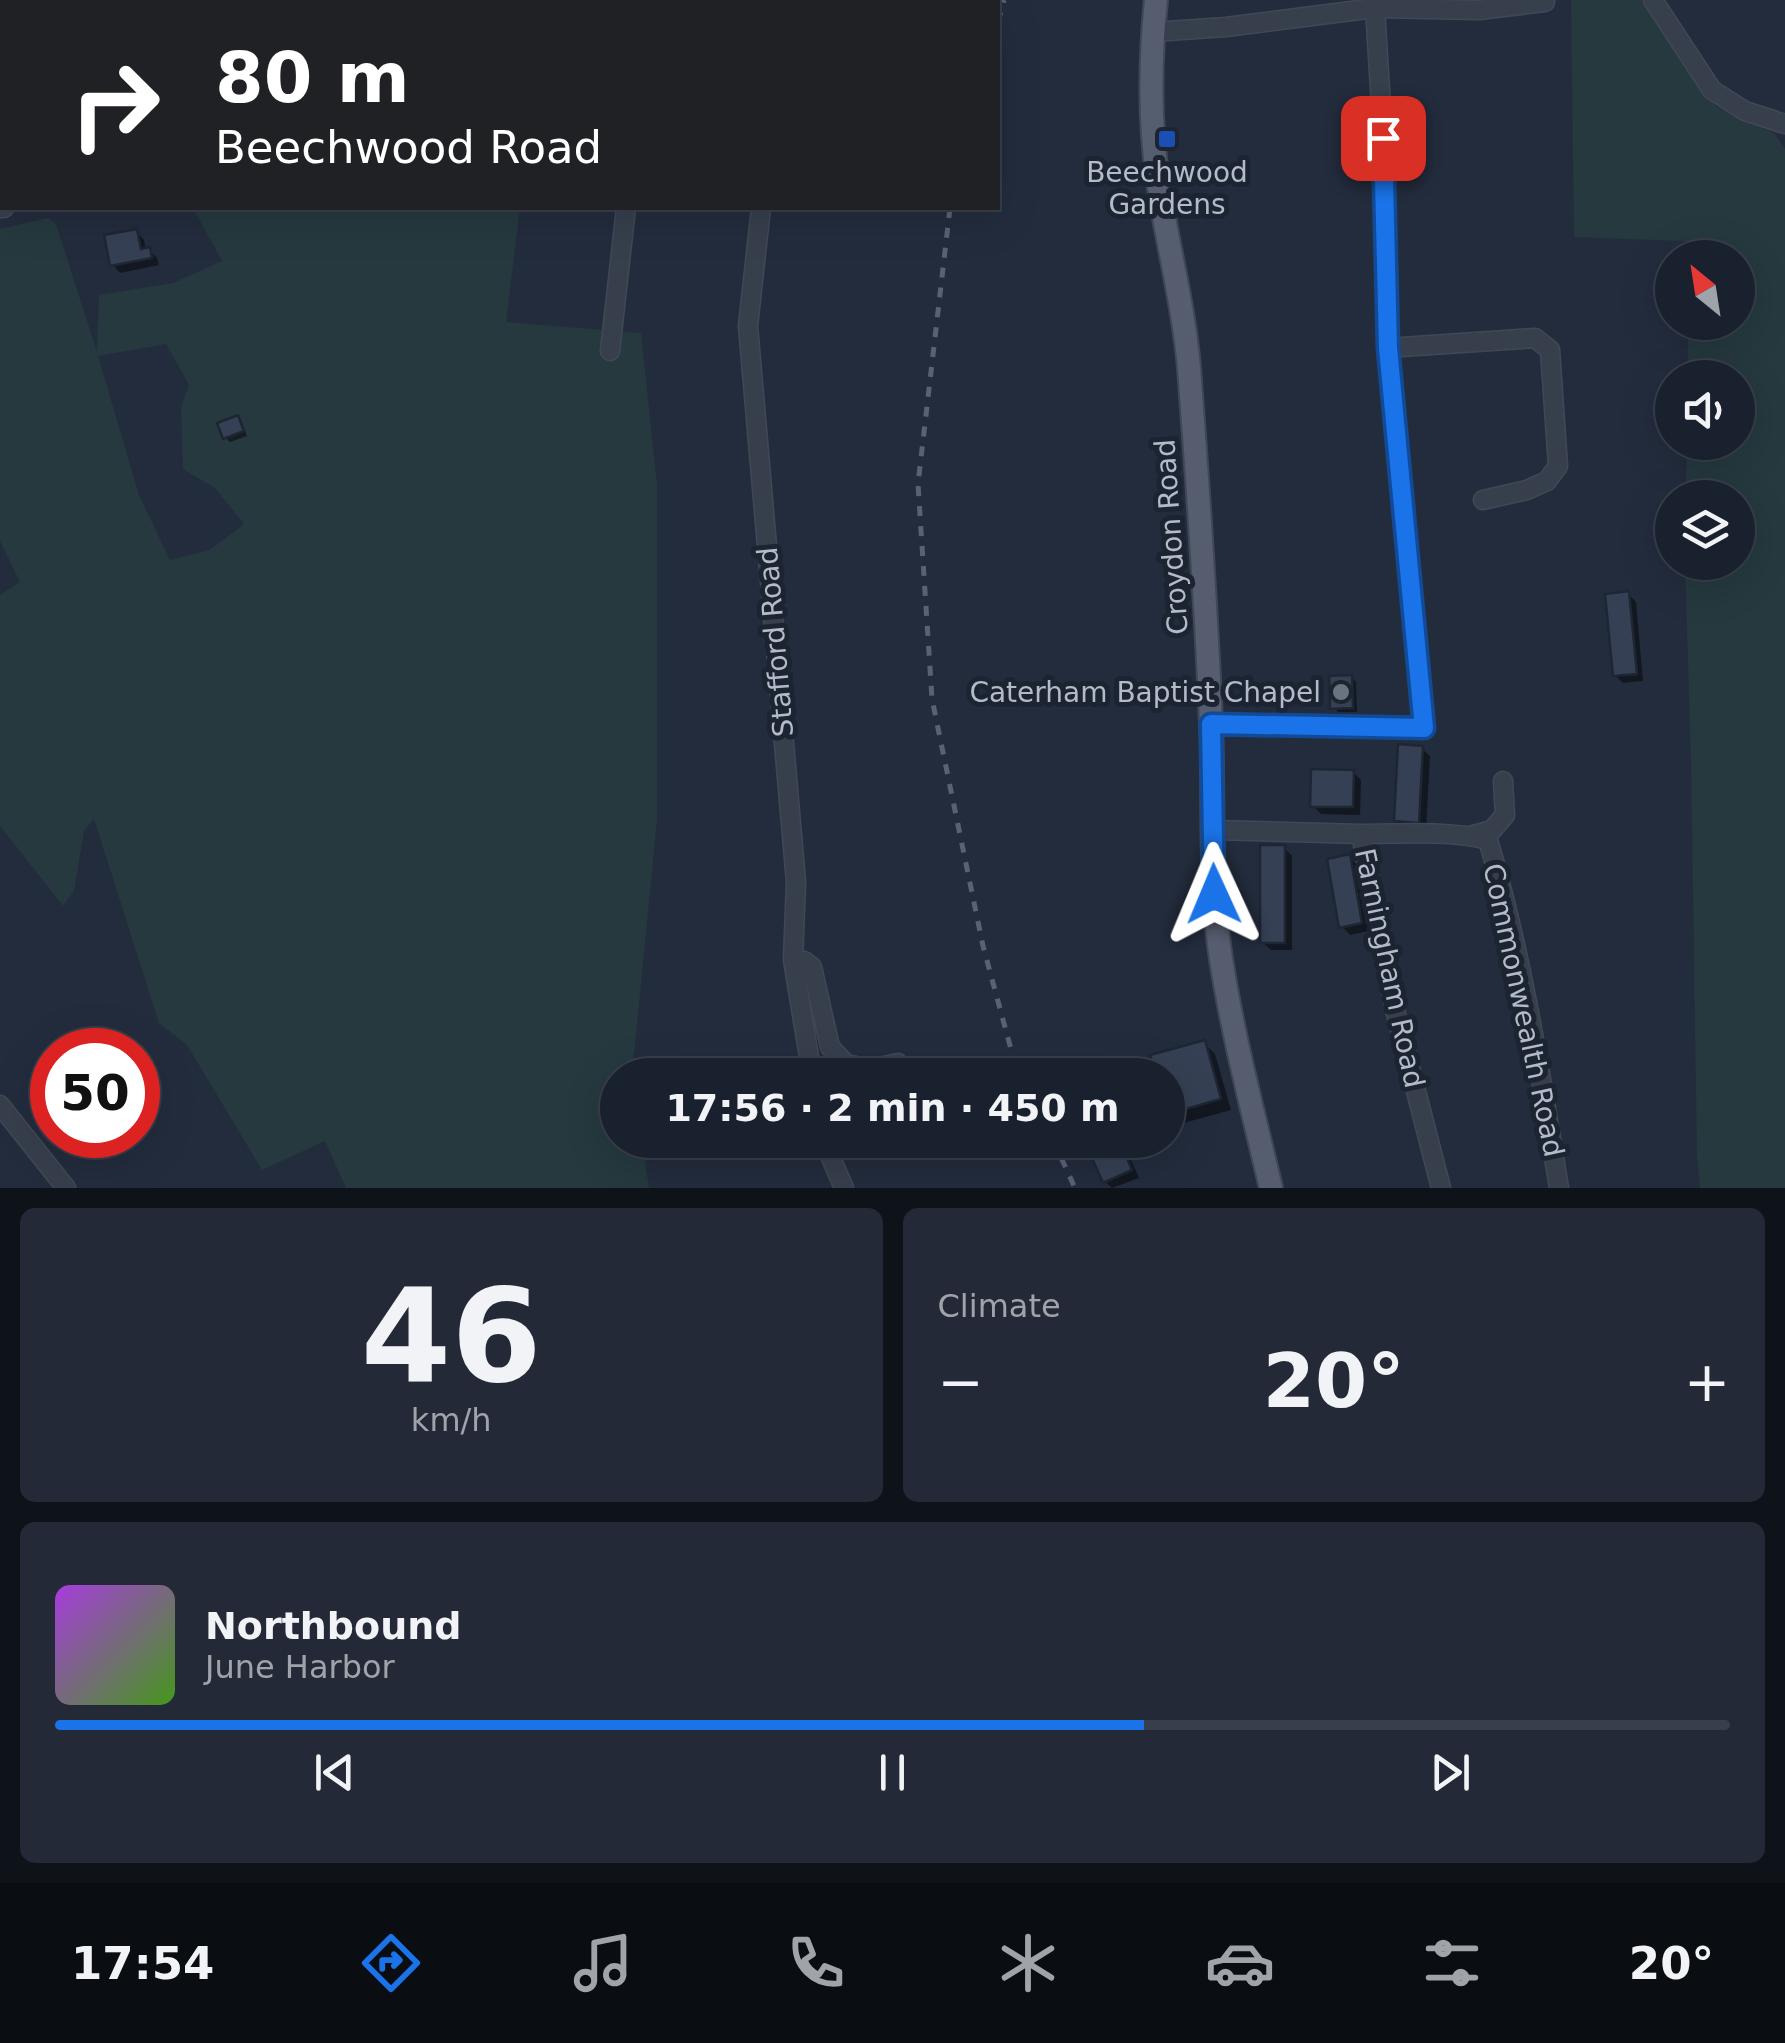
<!DOCTYPE html>
<html lang="en">
<head>
<meta charset="utf-8">
<style>
	body { margin:0; font-family:"DejaVu Sans",sans-serif; background:#232936; color:#f1f3f6; height:100vh; display:flex; flex-direction:column; font-size:38px; white-space:nowrap }
	* { box-sizing:border-box; margin:0 }
	p { font-size:32px; color:#9fa3aa }
	.icon { flex:none; width:55px; height:55px; fill:none; stroke:currentColor; stroke-width:2; stroke-linecap:round; stroke-linejoin:round }
	.map { position:relative; height:1188px; overflow:hidden }
	.side { display:flex; flex-direction:column; gap:20px; padding:20px; background:#0e1219; flex:1 }
	.side>* { flex:none }
	.guide { position:absolute; left:0px; top:0px; width:1000px; height:210px; box-shadow:0 10px 40px #0002,0 0 0 2px #383e4a; background:#202124; color:#fff; overflow:hidden }
	.needle { width:65px; rotate:330deg }
	.tools { position:absolute; left:1655px; top:240px; display:grid; gap:20px }
	.tools a { display:grid; place-items:center; width:100px; height:100px; border-radius:50%; background:#1a212e; box-shadow:0 10px 40px #0002,0 0 0 2px #383e4a; font-size:50px }
	.speed { position:absolute; left:30px; top:1028px; display:flex; gap:20px; font-size:50px; font-weight:700; text-align:center }
	.speed>* { display:grid; place-content:center; width:130px; height:130px; border-radius:50%; background:#1a212e; box-shadow:0 10px 40px #0002,0 0 0 2px #383e4a; line-height:1 }
	.speed .limit { border:15px solid #d22; background:#fff; color:#111 }
	.pin { position:absolute; display:grid; place-items:center; width:85px; height:85px; color:#fff; margin:-42px; border-radius:20px; box-shadow:0 5px 15px #0006 }
	.me { position:absolute; width:110px; margin:-55px; rotate:359deg; stroke-linejoin:round; filter:drop-shadow(0 0 8px #0008) }
	.turn { display:flex; align-items:center; gap:35px; height:210px; padding:0 50px; font-size:45px }
	.turn .icon { width:130px; height:130px; stroke-width:2.5 }
	.turn b { display:block; font-size:70px; line-height:85px }
	.big { font-size:75px; font-weight:800; line-height:1.1 }
	.side .card { flex:1; display:flex; flex-direction:column; justify-content:center; gap:15px; min-width:0; padding:0 35px; border-radius:15px; background:#232936 }
	.side .dial { align-items:center; gap:0 }
	.dial b { font-size:130px; line-height:1 }
	.song { display:flex; align-items:center; gap:30px }
	.cover { width:120px; height:120px; border-radius:15px; background:linear-gradient(135deg,hsl(280 70% 55%),hsl(100 70% 35%)) }
	.played { height:10px; border-radius:5px; background:linear-gradient(90deg,#1a73e8 65%,#383e4a 65%) }
	.keys { display:flex; justify-content:space-around; direction:ltr }
	.heat { display:flex; justify-content:space-between; align-items:center; font-size:55px; direction:ltr }
	.side .tiles { flex:1; display:grid; gap:20px; grid-template-columns:1fr 1fr }
	.card:last-child { grid-column:span 2 }
	.trip { position:absolute; left:600px; top:1058px; width:585px; height:100px; border-radius:50px; background:#1a212e; box-shadow:0 10px 40px #0002,0 0 0 2px #383e4a; font-weight:800; line-height:100px; text-align:center }
	.menu { display:flex; height:160px; justify-content:space-around; align-items:center; background:#0a0d12; color:#9fa3aa }
	.menu .icon { width:70px; height:70px }
	.menu .on { color:#1a73e8 }
	.menu b { font-size:45px; color:#f1f3f6 }
	.map>svg:first-child { display:block }
	.green { fill:#25393e; fill-rule:evenodd }
	.shadow { fill:#0007 }
	.building { fill:#354054; stroke:#1e2634; stroke-width:2.5 }
	.lines { fill:none; stroke-linecap:round; stroke-linejoin:round }
	.minor-casing { stroke:#404856; stroke-width:21 }
	.major-casing { stroke:#404856; stroke-width:26 }
	.minor { stroke:#373f4d; stroke-width:18 }
	.major { stroke:#555d6e; stroke-width:22 }
	.rail { stroke:#596275; stroke-width:5; stroke-dasharray:10 10; stroke-linecap:butt }
	.route-casing { stroke:#114b97; stroke-width:25 }
	.route { stroke:#1a73e8; stroke-width:18 }
	.transit-dot { fill:#1a4fb4; stroke:#1c2432; stroke-width:4 }
	.worship-dot { fill:#6b7280; stroke:#1c2432; stroke-width:4 }
	.labels { text-anchor:middle; stroke-width:10; stroke-linejoin:round; paint-order:stroke }
	.poi-label { font-size:28px; fill:#b3bac9; stroke:#1c2432 }
	.street-label { font-size:28px; fill:#b3bac9; stroke:#1c2432 }
</style>
</head>
<body>
<div class="map">
<svg width="1785" height="1188" viewBox="0 0 1785 1188">
	<rect width="100%" height="100%" fill="#232c3d"/>
	<!-- green -->
	<path class="green" d="M 134,0 L 289,0 L 288,2 L 136,2 Z
		M 1571,0 L 1646,0 L 1716,106 L 1774,133 L 1785,149 L 1785,1188 L 1700,1188 L 1697,1156 L 1691,760 L 1685,563 L 1738,562 L 1738,498 L 1686,497 L 1687,443 L 1738,442 L 1738,378 L 1688,377 L 1688,334 L 1691,323 L 1738,322 L 1738,258 L 1707,257 L 1710,242 L 1574,237 Z
		M 193,208 L 520,208 L 506,322 L 641,333 L 657,485 L 657,820 L 632,1075 L 618,1075 L 618,1140 L 642,1140 L 649,1188 L 346,1188 L 325,1141 L 262,1170 L 187,1045 L 159,1023 L 94,819 L 84,831 L 74,891 L 63,906 L 0,826 L 0,595 L 20,582 L 0,541 L 0,229 L 48,218 L 56,224 L 97,352 L 99,295 L 173,283 L 222,261 ZM 166,344 L 189,385 L 181,408 L 183,469 L 215,488 L 244,524 L 210,550 L 170,560 L 139,495 L 98,356 Z"/>
	<!-- shadow -->
	<path class="shadow" d="M 136,231 L 144,240 L 146,251 L 149,250 L 157,258 L 159,265 L 120,273 L 112,264 Z
		M 238,418 L 242,423 L 247,436 L 230,442 L 225,437 Z
		M 1628,594 L 1636,602 L 1643,681 L 1623,683 L 1615,675 Z
		M 1351,677 L 1356,682 L 1357,712 L 1338,712 L 1333,707 Z
		M 1421,748 L 1430,756 L 1426,830 L 1404,829 L 1396,820 Z
		M 1353,772 L 1361,780 L 1360,815 L 1321,814 L 1313,806 Z
		M 1284,848 L 1292,856 L 1292,950 L 1271,950 L 1262,942 Z
		M 1349,857 L 1357,865 L 1369,931 L 1350,935 L 1342,926 Z
		M 1204,1043 L 1215,1054 L 1231,1110 L 1180,1124 L 1168,1109 L 1168,1075 L 1158,1075 Z
		M 1087,1140 L 1122,1140 L 1139,1178 L 1112,1188 L 1105,1181 Z"/>
	<!-- building -->
	<path class="building" d="M 137,229 L 141,249 L 150,247 L 152,258 L 110,266 L 104,235 Z
		M 238,415 L 244,431 L 223,439 L 217,423 Z
		M 1629,591 L 1637,674 L 1613,676 L 1605,594 Z
		M 1352,675 L 1353,708 L 1330,709 L 1329,676 Z
		M 1398,744 L 1423,746 L 1419,823 L 1394,821 Z
		M 1311,769 L 1354,770 L 1353,807 L 1310,807 Z
		M 1260,845 L 1285,845 L 1285,943 L 1260,943 Z
		M 1350,854 L 1362,923 L 1339,928 L 1327,859 Z
		M 1205,1040 L 1221,1099 L 1168,1114 L 1168,1075 L 1155,1075 L 1150,1055 Z
		M 1084,1140 L 1119,1140 L 1132,1170 L 1103,1183 Z"/>
	<g class="lines">
		<defs>
			<path id="minor" d="M 1653,0 L 1712,90 L 1745,111 L 1785,124
				M 298,2 L 299,0
				M 596,2 L 599,0
				M 643,2 L 643,0
				M 786,2 L 787,0
				M 909,2 L 910,0
				M 1153,32 L 1226,27 L 1375,8 L 1479,10 L 1545,2 L 1545,0
				M 0,208 L 4,208
				M 761,208 L 748,326 L 796,882 L 793,960 L 812,1075
				M 1387,348 L 1535,338 L 1550,350 L 1558,466 L 1547,481 L 1527,490 L 1483,500
				M 610,351 L 626,208
				M 1211,725 L 1424,728 L 1387,348 L 1383,138 L 1375,8
				M 1213,830 L 1361,834 L 1394,1006 L 1441,1188
				M 1361,834 C 1403,834 1447,830 1488,840 C 1522,954 1540,1071 1559,1188
				M 1470,836 L 1492,830 L 1505,815 L 1503,781
				M 793,960 L 804,961 L 812,967 L 830,1047 L 846,1064 L 871,1069 L 898,1063 L 909,1075
				M 0,1105 L 66,1188
				M 827,1140 L 831,1158 L 844,1188"/>
			<path id="major" d="M 1156,0 C 1150,60 1149,122 1158,181 C 1167,244 1184,306 1189,368 C 1198,487 1206,605 1211,724 C 1214,802 1209,881 1221,959 C 1233,1036 1253,1112 1271,1188"/>
		</defs>
		<!-- minor casing -->
		<use href="#minor" class="minor-casing"/>
		<!-- major casing -->
		<use href="#major" class="major-casing"/>
		<!-- minor -->
		<use href="#minor" class="minor"/>
		<!-- major -->
		<use href="#major" class="major"/>
		<!-- rail -->
		<path class="rail" d="M 998,22 L 1004,0
			M 950,208 L 918,484 L 932,699 L 983,946 L 1018,1075
			M 1053,1140 L 1075,1188"/>
	</g>
	<g class="lines">
		<defs>
			<path id="route" d="M 1214,894 L 1211,724 L 1424,728 L 1388,348 L 1383,138"/>
		</defs>
		<!-- route casing -->
		<use href="#route" class="route-casing"/>
		<!-- route -->
		<use href="#route" class="route"/>
	</g>
	<!-- markers -->
	<rect class="transit-dot" x="1157" y="129" width="20" height="20" rx="5"/>
	<circle class="worship-dot" cx="1341" cy="692" r="10"/>
	<g class="labels">
		<!-- poi labels -->
		<g class="poi-label">
			<text x="1167" y="182">Beechwood<tspan x="1167" dy="32">Gardens</tspan></text>
			<text x="1321" y="702" text-anchor="end">Caterham Baptist Chapel</text>
		</g>
		<!-- street labels -->
		<g class="street-label">
			<text transform="translate(1171 537) rotate(-94)" y="10">Croydon Road</text>
			<text transform="translate(775 642) rotate(-95)" y="10">Stafford Road</text>
			<text transform="translate(1390 968) rotate(78)" y="10">Farningham Road</text>
			<text transform="translate(1524 1010) rotate(78)" y="10">Commonwealth Road</text>
		</g>
	</g>
</svg>
<div class="tools">
<a><svg class="needle" viewBox="-14 -14 28 28"><path d="M0-13l5 13h-10z" fill="#e53935"/><path d="M0 13l5-13h-10z" fill="#9fa3aa"/></svg></a>
<a><svg class="icon" aria-label="sound" viewBox="0 0 24 24"><path d="M4 9h4l5-4v14l-5-4H4zM17 9q2 3 0 6"/></svg></a>
<a><svg class="icon" aria-label="layers" viewBox="0 0 24 24"><path d="M12 4l9 5-9 5-9-5zM3 14l9 5 9-5"/></svg></a>
</div>
<div class="speed"><div class="limit">50</div></div>
<div class="pin" style="left:1383px;top:138px;background:#d93025"><svg class="icon" aria-label="arrive" viewBox="0 0 24 24"><path d="M6 21V4h12l-3 4 3 4H6"/></svg></div>
<svg class="me" style="left:1214px;top:894px" viewBox="-20 -20 40 40"><path d="M0-17L14 15 0 8-14 15z" fill="#1a73e8" stroke="#fff" stroke-width="4"/></svg>
<div class="trip">17:56 · 2 min · 450 m</div>
<div class="guide">
<div class="turn"><svg class="icon" aria-label="right" viewBox="0 0 24 24"><path d="M7 20v-9h11M14 6l5 5-5 5"/></svg><div><b>80 m</b>Beechwood Road</div></div>
</div>
</div>
<section class="side">
<div class="tiles">
<div class="card dial"><b>46</b><p>km/h</p></div>
<div class="card"><p>Climate</p>
<div class="heat"><a>−</a><b class="big">20°</b><a>+</a></div>
</div>
<div class="card">
<div class="song"><i class="cover"></i><div><b>Northbound</b><p>June Harbor</p></div></div>
<div class="played"></div>
<div class="keys"><svg class="icon" aria-label="previous" viewBox="0 0 24 24"><path d="M18 5L8 12l10 7zM5 5v14"/></svg><svg class="icon" aria-label="pause" viewBox="0 0 24 24"><path d="M8 5v14M16 5v14"/></svg><svg class="icon" aria-label="next" viewBox="0 0 24 24"><path d="M6 5l10 7-10 7zM19 5v14"/></svg></div>
</div>
</div>
</section>
<nav class="menu">
<b>17:54</b>
<svg class="icon on" aria-label="directions" viewBox="0 0 24 24"><path d="M12 3l9 9-9 9-9-9zM9 14v-3h6M13 9l2 2-2 2"/></svg>
<svg class="icon" aria-label="music" viewBox="0 0 24 24"><path d="M9 18V5l10-2v13"/><circle cx="6" cy="18" r="3"/><circle cx="16" cy="16" r="3"/></svg>
<svg class="icon" aria-label="phone" viewBox="0 0 24 24"><path d="M5 4h4l2 5-3 2q2 4 5 5l2-3 5 2v4C11 20 4 13 5 4z"/></svg>
<svg class="icon" aria-label="climate" viewBox="0 0 24 24"><path d="M12 3v18M4 7l16 10M4 17L20 7"/></svg>
<svg class="icon" aria-label="car" viewBox="0 0 24 24"><path d="M5 17H2v-5l4-1 3-4h7l3 4 3 1v5h-3M9 17h6M6 11h13"/><circle cx="7" cy="17" r="2"/><circle cx="17" cy="17" r="2"/></svg>
<svg class="icon" aria-label="filters" viewBox="0 0 24 24"><path d="M4 7h16M4 17h16"/><circle cx="9" cy="7" r="2"/><circle cx="15" cy="17" r="2"/></svg>
<b>20°</b>
</nav>
</body>
</html>
